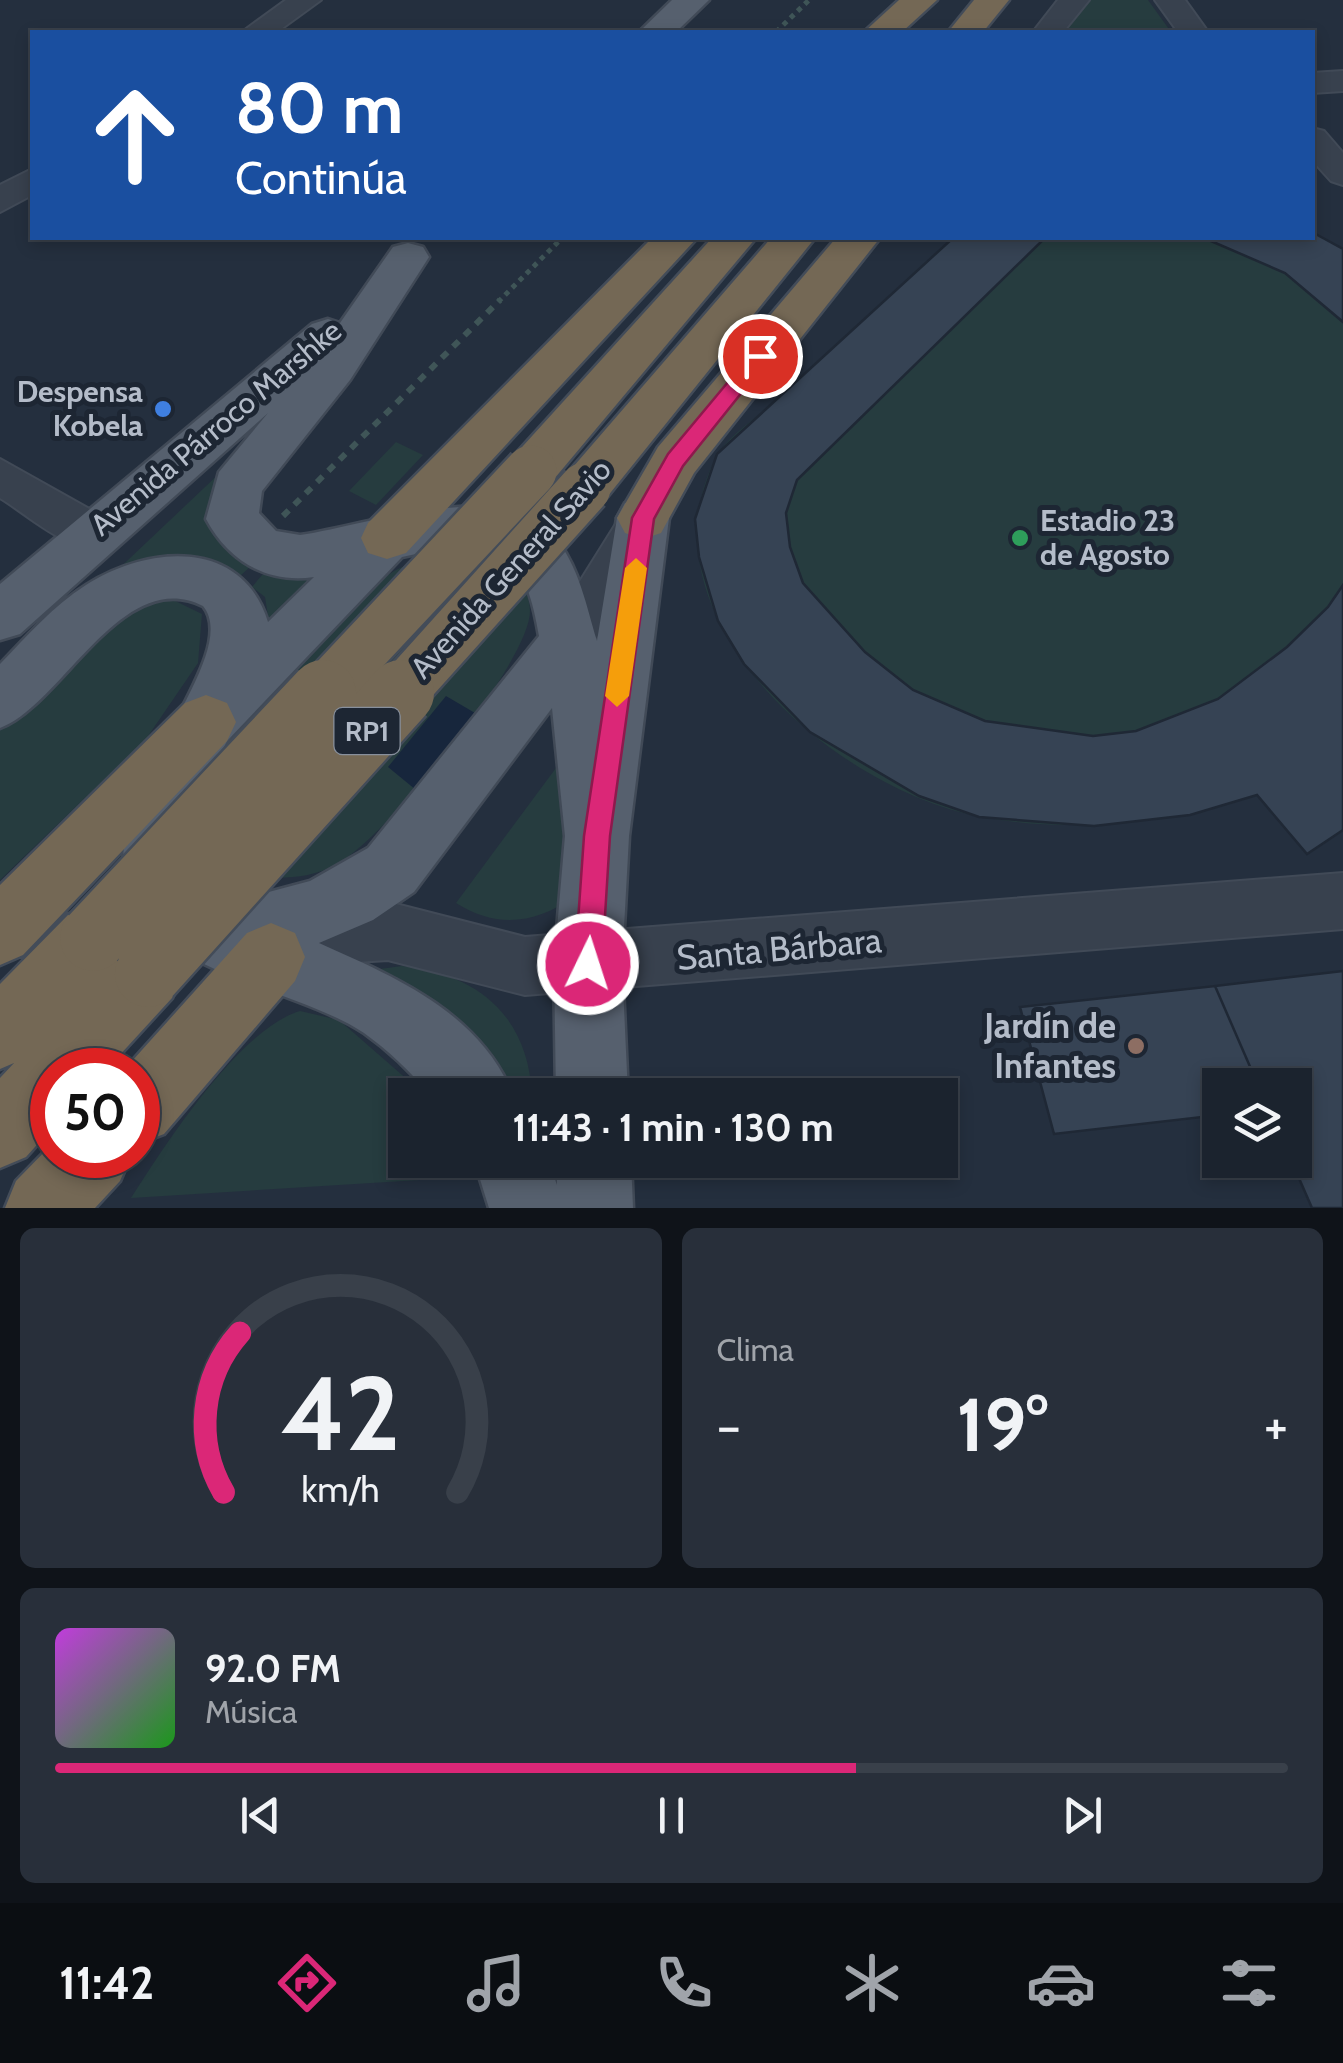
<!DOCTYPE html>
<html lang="es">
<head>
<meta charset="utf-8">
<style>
	body { margin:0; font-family:Cabin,sans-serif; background:#282f3a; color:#f1f3f6; height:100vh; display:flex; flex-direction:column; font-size:38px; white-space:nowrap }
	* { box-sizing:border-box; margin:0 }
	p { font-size:32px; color:#a0a4aa }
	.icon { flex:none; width:55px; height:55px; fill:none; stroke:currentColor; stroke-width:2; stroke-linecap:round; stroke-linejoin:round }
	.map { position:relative; height:1208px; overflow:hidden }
	.sheet { display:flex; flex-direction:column; gap:20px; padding:20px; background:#0f1319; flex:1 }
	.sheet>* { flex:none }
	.guide { position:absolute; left:30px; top:30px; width:1285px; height:210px; border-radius:0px; box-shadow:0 5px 15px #0003,0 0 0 2px #39404a; background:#1a4fa0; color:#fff; overflow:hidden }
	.tools { position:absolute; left:1202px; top:1068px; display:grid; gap:20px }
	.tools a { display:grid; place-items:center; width:110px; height:110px; border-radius:0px; background:#1b232e; box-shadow:0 5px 15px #0003,0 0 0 2px #39404a; font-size:50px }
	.speed { position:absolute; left:30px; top:1048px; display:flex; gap:20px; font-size:50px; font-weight:700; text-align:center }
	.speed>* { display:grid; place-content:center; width:130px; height:130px; border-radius:50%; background:#1b232e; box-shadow:0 5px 15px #0003,0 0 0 2px #39404a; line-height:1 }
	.speed .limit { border:15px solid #d22; background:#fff; color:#111 }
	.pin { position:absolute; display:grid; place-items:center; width:85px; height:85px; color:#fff; margin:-42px; border:5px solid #fff; border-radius:50%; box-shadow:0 2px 10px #0007 }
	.me { position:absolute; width:110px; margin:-55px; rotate:4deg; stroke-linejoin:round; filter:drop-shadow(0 0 8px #0008) }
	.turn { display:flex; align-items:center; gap:35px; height:210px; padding:0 40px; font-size:45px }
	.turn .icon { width:130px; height:130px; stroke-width:2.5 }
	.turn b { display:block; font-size:70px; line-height:85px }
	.big { font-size:75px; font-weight:700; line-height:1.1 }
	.sheet .widget { flex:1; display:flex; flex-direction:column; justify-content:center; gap:15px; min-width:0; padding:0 35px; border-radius:15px; background:#282f3a }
	.sheet .dial { align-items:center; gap:0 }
	.dial svg { height:260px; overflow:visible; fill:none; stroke:#39404a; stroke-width:7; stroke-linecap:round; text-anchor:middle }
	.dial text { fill:#f1f3f6; stroke:none }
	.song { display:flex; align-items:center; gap:30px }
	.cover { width:120px; height:120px; border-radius:15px; background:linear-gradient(135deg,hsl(290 70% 55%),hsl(120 70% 35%)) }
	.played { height:10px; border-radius:5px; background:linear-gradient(90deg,#db2777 65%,#39404a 65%) }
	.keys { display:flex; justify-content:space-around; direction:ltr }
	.heat { display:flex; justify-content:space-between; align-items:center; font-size:55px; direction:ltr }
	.sheet .tiles { flex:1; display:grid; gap:20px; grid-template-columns:1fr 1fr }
	.widget:last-child { grid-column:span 2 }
	.trip { position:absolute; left:388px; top:1078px; width:570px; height:100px; border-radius:0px; background:#1b232e; box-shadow:0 5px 15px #0003,0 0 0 2px #39404a; font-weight:700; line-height:100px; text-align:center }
	.tab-bar { display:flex; height:160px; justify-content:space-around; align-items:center; background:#0b0e12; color:#a0a4aa }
	.tab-bar .icon { width:70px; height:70px }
	.tab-bar .on { color:#db2777 }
	.tab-bar b { font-size:45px; color:#f1f3f6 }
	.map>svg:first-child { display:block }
	.green { fill:#263c3f }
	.water { fill:#17263c }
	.building { fill:#364354; stroke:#1f2835; stroke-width:2.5 }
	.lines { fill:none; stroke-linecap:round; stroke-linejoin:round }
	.minor-casing { stroke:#414a57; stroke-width:4 }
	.major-casing { stroke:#414a57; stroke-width:5 }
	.highway-casing { stroke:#434c59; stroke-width:5 }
	.path-far1 { stroke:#3f5557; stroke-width:5; stroke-dasharray:5 5; stroke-linecap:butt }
	.path { stroke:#3f5557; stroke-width:6; stroke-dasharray:8 8; stroke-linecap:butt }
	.minor { fill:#38414e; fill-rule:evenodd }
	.major { fill:#56606e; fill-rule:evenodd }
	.highway { fill:#746855; fill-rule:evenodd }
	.highway-bridge-far1-casing { stroke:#434c59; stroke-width:56; stroke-linecap:butt }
	.highway-bridge-casing { stroke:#434c59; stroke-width:71; stroke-linecap:butt }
	.highway-bridge-far1 { stroke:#746855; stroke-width:51 }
	.highway-bridge { stroke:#746855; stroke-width:66 }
	.route { fill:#db2777; stroke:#8e194d; stroke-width:2.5 }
	.slow { fill:#f59e0b }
	.shop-dot { fill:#3f7fe0; stroke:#1d2633; stroke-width:4 }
	.leisure-dot { fill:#2e9e5b; stroke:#1d2633; stroke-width:4 }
	.education-dot { fill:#8d6e63; stroke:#1d2633; stroke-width:4 }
	.labels { text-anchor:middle; stroke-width:10; stroke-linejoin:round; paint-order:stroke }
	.shield { fill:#1d2633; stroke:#878f9c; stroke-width:2.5 }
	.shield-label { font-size:28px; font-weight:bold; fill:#b4bcc9 }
	.poi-label { font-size:30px; font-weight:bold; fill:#b4bcc9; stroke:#1d2633; text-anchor:end }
	.street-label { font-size:30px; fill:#b4bcc9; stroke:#1d2633 }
	.near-street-label { font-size:35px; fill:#b4bcc9; stroke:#1d2633 }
	.near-poi-label { font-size:35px; font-weight:bold; fill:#b4bcc9; stroke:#1d2633; text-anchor:end }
</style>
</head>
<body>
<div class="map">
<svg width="1343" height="1208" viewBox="0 0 1343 1208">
	<rect width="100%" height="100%" fill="#242f3e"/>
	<!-- green -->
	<path class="green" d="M 1089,0 L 1148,0 L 1171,32 L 1064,32 Z
		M 1313,232 L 1343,249 L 1343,830 L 1307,854 L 1257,795 C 1165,823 1077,834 982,817 C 837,791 636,619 715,459 C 726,437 757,418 775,401 C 834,347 893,292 953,238 L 1312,238 Z
		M 396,442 L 423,455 L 376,505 L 349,491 Z
		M 223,470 C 221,510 210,545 251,566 L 240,576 L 199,557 L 110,577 Z
		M 466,555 C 494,563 530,576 530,611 C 530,663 384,839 337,864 C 308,880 278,879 247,876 L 227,747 C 265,705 354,591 398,569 C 420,558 443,556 466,555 Z
		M 320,570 L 269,622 L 265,597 L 252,587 L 262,575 Z
		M 161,594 L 202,614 L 198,663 L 146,739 L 0,880 L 0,718 L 122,608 Z
		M 573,745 L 575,896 C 536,924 497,929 456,903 Z
		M 402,966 C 478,974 528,1016 532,1095 L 519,1095 L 479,1046 L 365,971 Z
		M 300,1011 L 339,1020 L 425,1095 L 405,1095 L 405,1160 L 477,1160 L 478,1167 L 468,1177 L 131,1198 C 165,1145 239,1029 300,1011 Z"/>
	<!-- water -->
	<path class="water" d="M 446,696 L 475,713 L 416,790 L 388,767 Z"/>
	<!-- building -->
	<path class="building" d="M 1312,232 L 1343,249 L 1343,322 L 1285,273 L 1204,238 L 1312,238 Z
		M 953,238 L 1045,238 L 797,480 L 786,513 L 790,547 L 803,583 L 865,652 L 913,690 L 985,721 L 1093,736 L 1136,731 L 1218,699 L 1287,647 L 1328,607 L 1343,585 L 1343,830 L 1307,854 L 1257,795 L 1190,815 L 1094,826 L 979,817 L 919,796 L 810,732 L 744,664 L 718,621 L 699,557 L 695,519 L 717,454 Z
		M 1343,971 L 1343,1208 L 1312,1208 L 1291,1160 L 1295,1160 L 1295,1085 L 1258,1085 L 1215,986 Z
		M 1215,986 L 1258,1085 L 1220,1085 L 1220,1115 L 1054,1134 L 1020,1007 Z"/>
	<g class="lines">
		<defs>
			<path id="minor" d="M 286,0 L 321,0 L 277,32 L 242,32 Z
				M 1058,0 L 1089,0 L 1063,32 L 1033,32 Z
				M 1155,0 L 1185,0 L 1208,32 L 1178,32 Z
				M 1343,71 L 1343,91 L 1312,93 L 1312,73 Z
				M 1312,128 L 1324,131 L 1343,153 L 1343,185 L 1331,181 L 1312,160 Z
				M 32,169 L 32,195 L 0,212 L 0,185 Z
				M 0,459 L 109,520 L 116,533 L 109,546 C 73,558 30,516 0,498 Z
				M 640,506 L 656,511 L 663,524 L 586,656 L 569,662 L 552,656 L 545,641 L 552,626 L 624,511 Z
				M 1343,873 L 1343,929 L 525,995 L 388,960 L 276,967 L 256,958 L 247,938 L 256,918 L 276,909 L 388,902 L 525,937 Z"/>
			<path id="major" d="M 672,0 L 709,0 L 676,32 L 639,32 Z
				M 408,243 L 423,247 L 429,257 L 350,380 L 262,491 L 259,513 L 276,531 L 300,535 C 366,526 500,476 553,535 C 579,565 586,605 597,641 L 617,518 L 625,503 L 643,497 L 661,503 L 669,518 L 629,836 L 622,964 L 628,1095 L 556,1095 L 554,964 L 565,836 L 552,708 L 414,892 L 373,920 L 319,943 C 395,977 479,1012 513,1095 L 430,1095 C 412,1073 388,1050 364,1033 C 295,987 162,976 129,893 C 92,800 246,658 203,606 C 122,565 62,705 0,728 L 0,664 C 27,636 53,606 86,585 C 149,545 242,538 268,622 L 314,577 C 266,584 228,560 206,519 L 219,472 L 268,413 L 20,634 L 0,640 L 0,584 L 312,324 L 328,319 L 340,323 L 393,247 ZM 448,547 C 515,548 528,572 539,636 L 368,848 L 310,881 L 265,893 L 217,897 L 199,885 L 183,862 L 192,812 L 227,741 L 402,557 Z
				M 474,1160 L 548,1160 L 557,1185 L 557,1160 L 631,1160 L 633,1208 L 489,1208 Z"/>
			<path id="highway" d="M 899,0 L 937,0 L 902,32 L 864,32 Z
				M 974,0 L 1009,0 L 983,32 L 948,32 Z
				M 652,238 L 697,238 L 406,553 L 387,559 L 368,553 L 361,538 L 368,523 Z
				M 712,238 L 756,238 L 549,485 L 531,490 L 513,485 L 506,471 L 513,457 Z
				M 771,238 L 815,238 L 603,502 L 585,508 L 567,502 L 560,488 L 567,474 Z
				M 836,238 L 880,238 L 694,473 L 661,533 L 643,539 L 625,533 L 617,518 L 658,447 Z
				M 206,695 L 227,703 L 236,722 L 227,741 L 23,955 L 0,965 L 0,885 L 185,703 Z
				M 93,905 L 117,914 L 126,938 L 119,955 L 148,940 L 172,950 L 182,974 L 172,998 L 106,1070 L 52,1070 L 52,1128 L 26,1157 L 0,1168 L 0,1078 L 14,1063 L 0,1069 L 0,984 L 69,914 Z
				M 271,923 L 295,933 L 305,957 L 295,981 L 164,1134 L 138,1144 L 138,1070 L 124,1070 L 247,933 Z
				M 52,1144 L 52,1155 L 131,1155 L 120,1181 L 95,1208 L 5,1208 L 16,1181 Z"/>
		</defs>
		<!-- minor casing -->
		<use href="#minor" class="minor-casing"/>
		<!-- major casing -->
		<use href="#major" class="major-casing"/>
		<!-- highway casing -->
		<use href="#highway" class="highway-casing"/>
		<!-- path-far1 -->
		<path class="path-far1" d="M 776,32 L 809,0
			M 498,302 L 562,238"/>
		<!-- path -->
		<path class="path" d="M 283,516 L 500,300"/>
		<!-- minor -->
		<use href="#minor" class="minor"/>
		<!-- major -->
		<use href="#major" class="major"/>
		<!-- highway -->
		<use href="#highway" class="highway"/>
		<defs>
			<path id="highway-bridge-far1" d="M 321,695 L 531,471
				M 399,695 L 585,488"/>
			<path id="highway-bridge" d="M 93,938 L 323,693
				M 148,974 L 401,693"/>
		</defs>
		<!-- highway-bridge-far1 casing -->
		<use href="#highway-bridge-far1" class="highway-bridge-far1-casing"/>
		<!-- highway-bridge casing -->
		<use href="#highway-bridge" class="highway-bridge-casing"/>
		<!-- highway-bridge-far1 -->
		<use href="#highway-bridge-far1" class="highway-bridge-far1"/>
		<!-- highway-bridge -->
		<use href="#highway-bridge" class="highway-bridge"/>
	</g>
	<!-- route -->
	<path class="route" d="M 760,350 L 767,352 L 767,361 L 683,466 L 654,519 L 610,836 L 602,964 L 598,974 L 588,978 L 579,974 L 575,964 L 584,836 L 632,518 L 668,454 L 753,352 Z"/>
	<!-- slow -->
	<path class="slow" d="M 636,558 L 647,568 L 629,696 L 617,707 L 605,696 L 625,568 Z"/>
	<!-- markers -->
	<circle class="shop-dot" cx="163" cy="409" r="10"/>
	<circle class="leisure-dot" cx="1020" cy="538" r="10"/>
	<circle class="education-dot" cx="1136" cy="1046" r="10"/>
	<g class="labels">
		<!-- shield labels -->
		<rect class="shield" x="334.5" y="708" width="65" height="46" rx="8"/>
		<g class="shield-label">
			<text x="367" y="741">RP1</text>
		</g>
		<!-- poi labels -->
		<g class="poi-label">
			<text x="143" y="402">Despensa<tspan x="143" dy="34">Kobela</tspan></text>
			<text x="1040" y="531" text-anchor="start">Estadio 23<tspan x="1040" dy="34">de Agosto</tspan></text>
		</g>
		<!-- street labels -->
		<g class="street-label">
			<text transform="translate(216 428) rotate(-40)" y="10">Avenida Párroco Marshke</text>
			<text transform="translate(511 569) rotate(-48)" y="10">Avenida General Savio</text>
		</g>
		<!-- near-street labels -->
		<g class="near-street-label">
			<text transform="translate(779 949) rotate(-5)" y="12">Santa Bárbara</text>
		</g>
		<!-- near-poi labels -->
		<g class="near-poi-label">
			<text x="1116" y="1038">Jardín de<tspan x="1116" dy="40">Infantes</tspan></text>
		</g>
	</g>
</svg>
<div class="tools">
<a><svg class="icon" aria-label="layers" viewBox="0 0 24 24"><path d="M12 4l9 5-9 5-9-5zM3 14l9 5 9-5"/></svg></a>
</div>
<div class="speed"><div class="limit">50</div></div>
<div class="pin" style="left:760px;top:356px;background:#d93025"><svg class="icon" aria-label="arrive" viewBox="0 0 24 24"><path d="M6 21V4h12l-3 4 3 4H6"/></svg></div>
<svg class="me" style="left:588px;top:964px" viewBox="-20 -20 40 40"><circle r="17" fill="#db2777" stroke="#fff" stroke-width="3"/><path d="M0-11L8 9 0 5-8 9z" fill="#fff"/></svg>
<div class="trip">11:43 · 1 min · 130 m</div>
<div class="guide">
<div class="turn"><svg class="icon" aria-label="ahead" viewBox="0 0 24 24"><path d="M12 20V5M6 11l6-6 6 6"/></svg><div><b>80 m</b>Continúa</div></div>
</div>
</div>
<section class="sheet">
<div class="tiles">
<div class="widget dial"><svg viewBox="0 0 100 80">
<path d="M14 69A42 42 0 1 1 86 69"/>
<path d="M14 69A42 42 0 0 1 19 20" stroke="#db2777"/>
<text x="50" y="56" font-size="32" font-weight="700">42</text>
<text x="50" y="72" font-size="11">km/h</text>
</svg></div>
<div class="widget"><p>Clima</p>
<div class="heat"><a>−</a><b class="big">19°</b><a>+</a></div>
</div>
<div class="widget">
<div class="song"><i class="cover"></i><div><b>92.0 FM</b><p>Música</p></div></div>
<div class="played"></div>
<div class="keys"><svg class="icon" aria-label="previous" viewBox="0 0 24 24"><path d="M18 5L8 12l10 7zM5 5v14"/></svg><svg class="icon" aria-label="pause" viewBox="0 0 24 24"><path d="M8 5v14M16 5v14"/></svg><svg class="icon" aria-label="next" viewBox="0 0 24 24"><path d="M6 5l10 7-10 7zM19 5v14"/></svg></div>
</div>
</div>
</section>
<nav class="tab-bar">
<b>11:42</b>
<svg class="icon on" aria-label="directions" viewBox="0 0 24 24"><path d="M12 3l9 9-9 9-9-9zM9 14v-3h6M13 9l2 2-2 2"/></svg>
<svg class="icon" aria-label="music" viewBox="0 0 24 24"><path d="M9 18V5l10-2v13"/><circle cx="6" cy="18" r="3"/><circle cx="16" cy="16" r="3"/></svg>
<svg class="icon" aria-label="phone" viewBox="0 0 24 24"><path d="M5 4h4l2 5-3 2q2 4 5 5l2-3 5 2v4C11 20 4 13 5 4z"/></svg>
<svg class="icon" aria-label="climate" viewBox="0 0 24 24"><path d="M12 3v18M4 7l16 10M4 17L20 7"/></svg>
<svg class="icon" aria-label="car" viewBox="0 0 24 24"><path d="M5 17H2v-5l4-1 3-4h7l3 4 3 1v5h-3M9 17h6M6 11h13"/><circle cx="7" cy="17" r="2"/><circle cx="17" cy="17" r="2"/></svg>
<svg class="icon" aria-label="filters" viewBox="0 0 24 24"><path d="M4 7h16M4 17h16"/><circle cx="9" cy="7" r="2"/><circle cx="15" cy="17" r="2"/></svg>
</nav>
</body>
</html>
